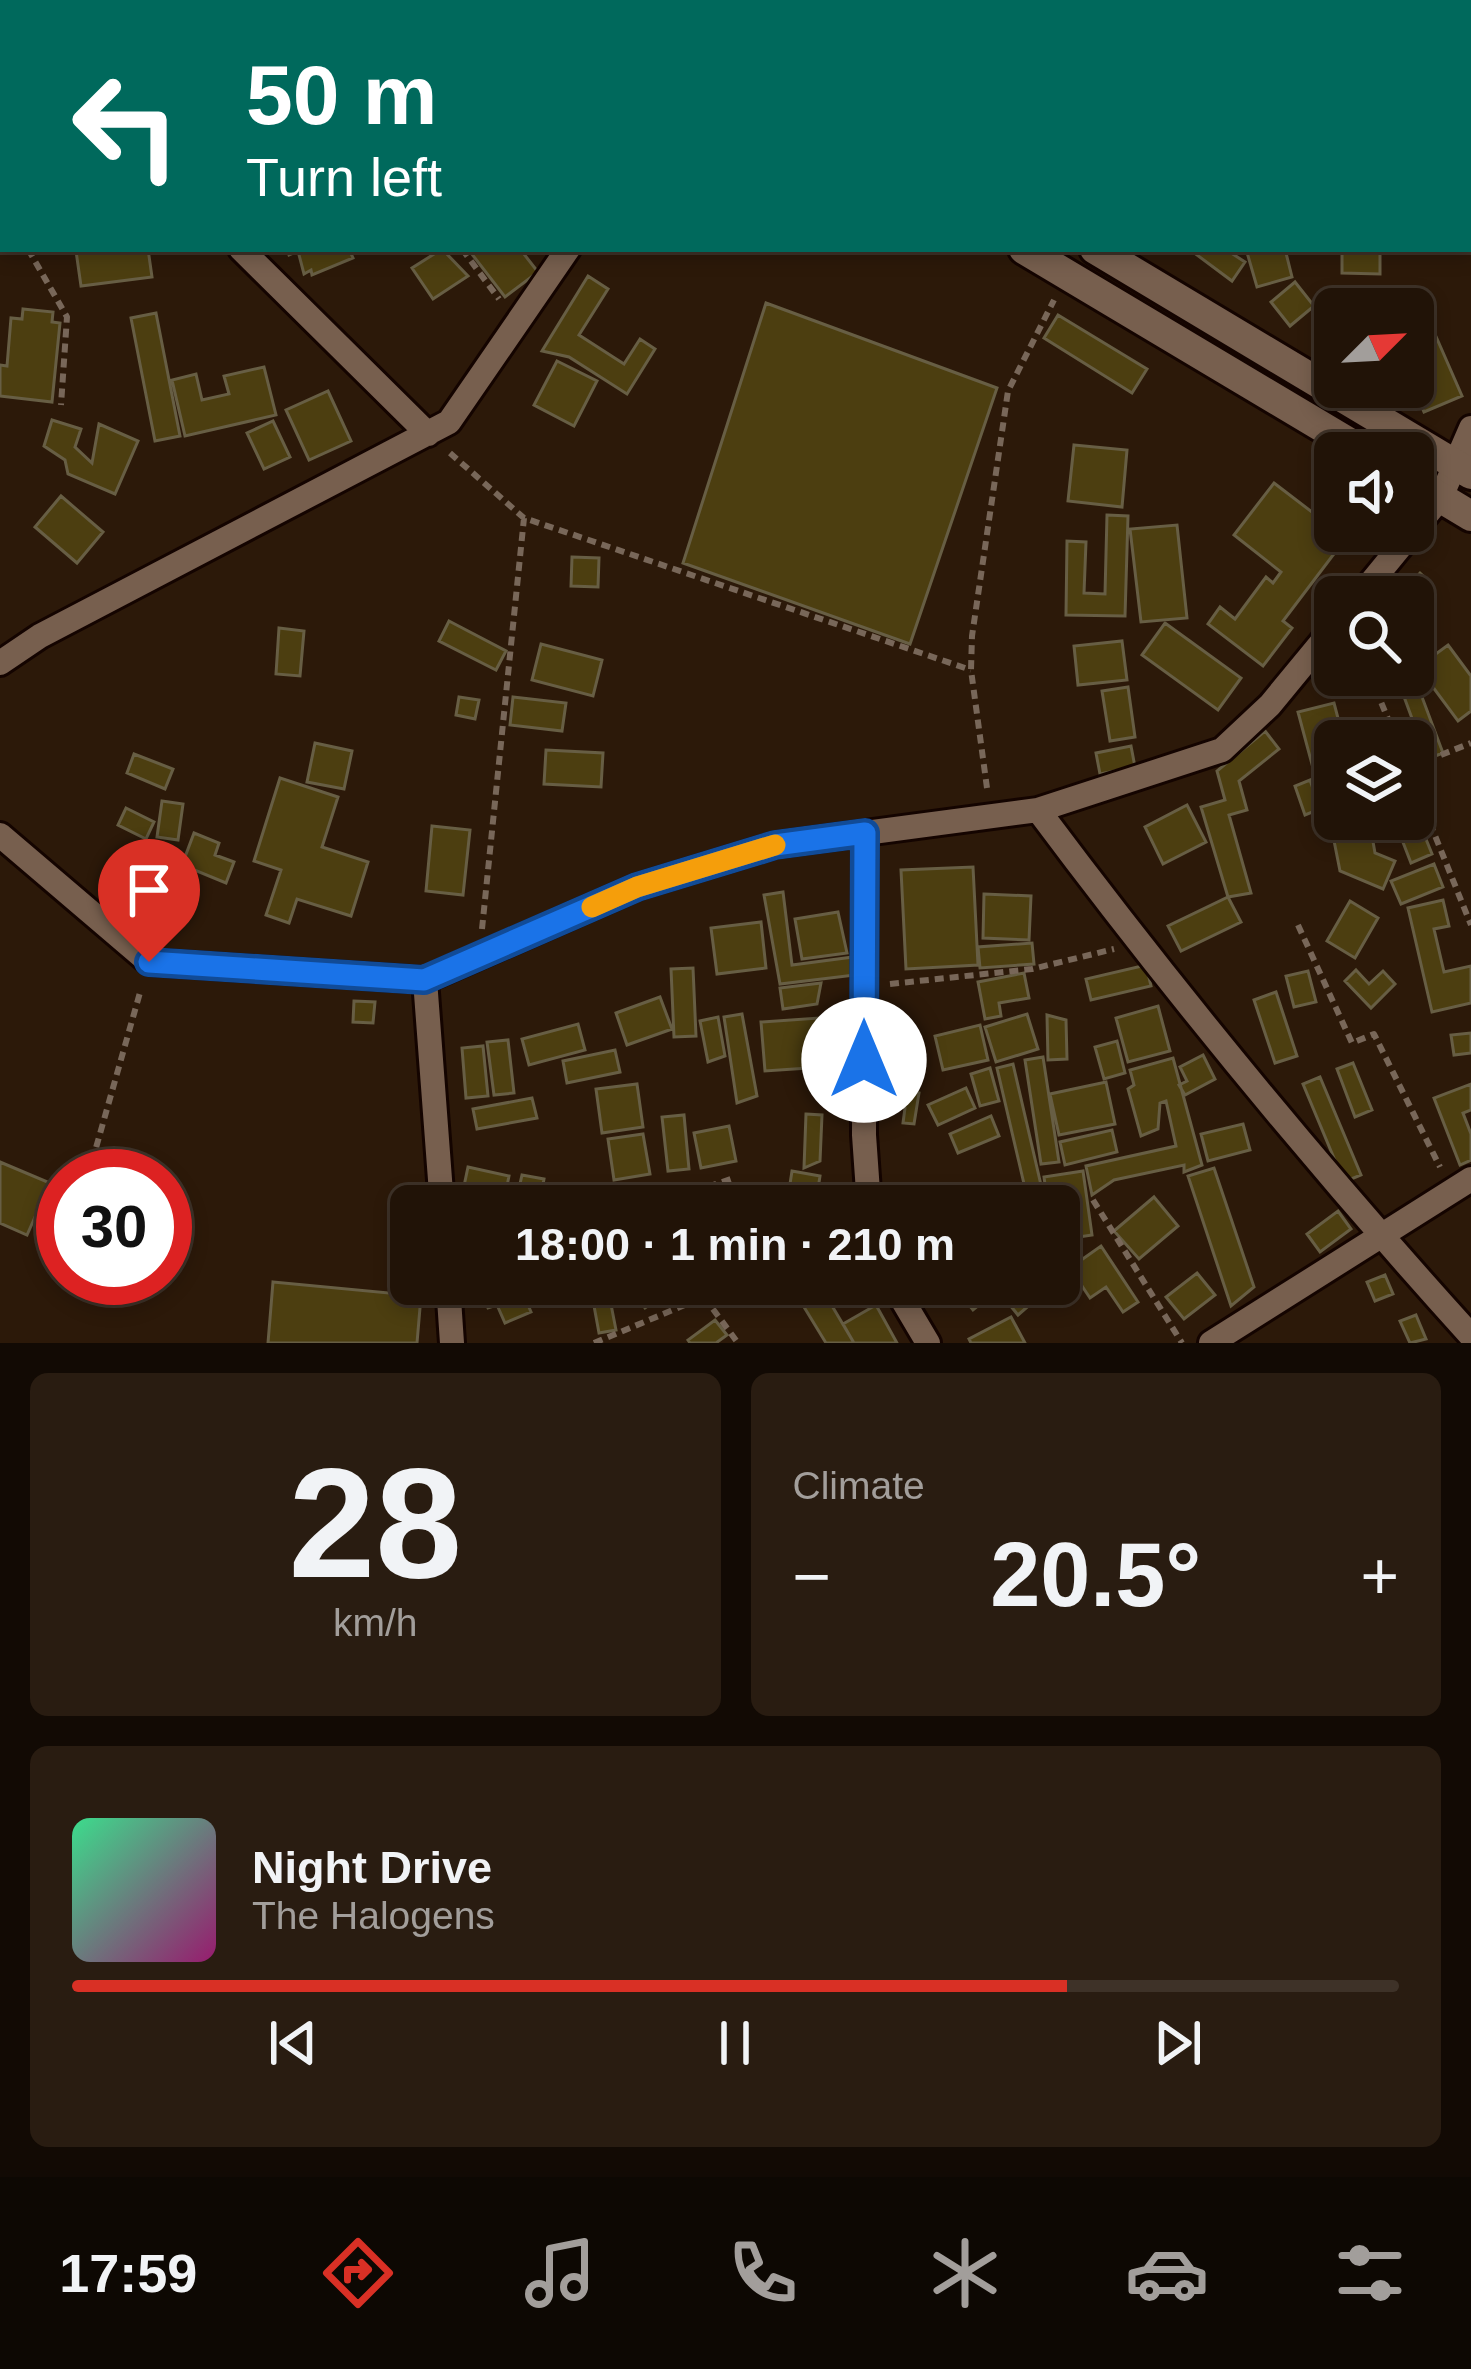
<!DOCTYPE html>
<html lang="en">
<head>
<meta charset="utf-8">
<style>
	body { margin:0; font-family:Helvetica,sans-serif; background:#291c11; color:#f1f3f6; height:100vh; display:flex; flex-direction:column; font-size:45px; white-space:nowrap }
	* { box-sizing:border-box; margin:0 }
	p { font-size:39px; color:#a29e9b }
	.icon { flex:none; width:66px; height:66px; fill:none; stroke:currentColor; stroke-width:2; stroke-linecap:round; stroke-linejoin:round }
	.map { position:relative; height:1343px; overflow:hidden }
	.details { display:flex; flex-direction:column; gap:30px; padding:30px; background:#120a04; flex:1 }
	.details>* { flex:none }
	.top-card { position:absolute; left:0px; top:0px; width:1473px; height:252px; box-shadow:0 6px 18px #0003,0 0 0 3px #3e3228; background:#00695c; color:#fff; overflow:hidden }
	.needle { width:78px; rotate:66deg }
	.fabs { position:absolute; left:1314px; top:288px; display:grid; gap:24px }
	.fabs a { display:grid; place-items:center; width:120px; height:120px; border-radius:18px; background:#211307; box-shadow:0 6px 18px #0003,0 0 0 3px #3e3228; font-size:60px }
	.speed { position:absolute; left:36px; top:1149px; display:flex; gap:24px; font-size:60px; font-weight:700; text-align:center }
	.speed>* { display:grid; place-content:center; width:156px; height:156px; border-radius:50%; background:#211307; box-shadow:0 6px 18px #0003,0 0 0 3px #3e3228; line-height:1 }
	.speed .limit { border:18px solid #d22; background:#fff; color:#111 }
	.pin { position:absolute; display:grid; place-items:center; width:102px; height:102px; color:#fff; margin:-123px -51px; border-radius:50% 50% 50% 0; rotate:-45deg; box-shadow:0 0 12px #0007 }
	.pin .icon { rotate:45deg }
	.me { position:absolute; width:132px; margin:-66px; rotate:0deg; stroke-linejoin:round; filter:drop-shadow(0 0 9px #0008) }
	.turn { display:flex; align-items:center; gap:42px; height:252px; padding:0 48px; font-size:54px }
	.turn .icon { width:156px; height:156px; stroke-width:2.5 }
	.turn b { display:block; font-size:84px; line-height:102px }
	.big { font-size:90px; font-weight:800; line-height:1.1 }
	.details .widget { flex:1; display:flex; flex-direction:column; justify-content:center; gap:18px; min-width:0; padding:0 42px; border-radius:18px; background:#291c11 }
	.details .dial { align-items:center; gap:0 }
	.dial b { font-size:156px; line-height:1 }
	.song { display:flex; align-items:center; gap:36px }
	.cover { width:144px; height:144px; border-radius:18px; background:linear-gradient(135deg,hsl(150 70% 55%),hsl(320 70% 35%)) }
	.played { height:12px; border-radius:6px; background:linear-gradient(90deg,#d93025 75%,#3e3228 75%) }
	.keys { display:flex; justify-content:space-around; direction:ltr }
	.heat { display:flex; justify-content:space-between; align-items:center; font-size:66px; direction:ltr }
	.details .tiles { flex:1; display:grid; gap:30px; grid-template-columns:1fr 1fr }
	.widget:last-child { grid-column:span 2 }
	.trip { position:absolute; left:390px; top:1185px; width:690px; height:120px; border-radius:18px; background:#211307; box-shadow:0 6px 18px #0003,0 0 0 3px #3e3228; font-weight:800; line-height:120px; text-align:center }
	.dock { display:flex; height:192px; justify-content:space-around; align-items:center; background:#0d0803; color:#a29e9b }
	.dock .icon { width:84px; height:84px }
	.dock .on { color:#d93025 }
	.dock b { font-size:54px; color:#f1f3f6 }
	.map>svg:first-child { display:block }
	.building { fill:#4c3e10; stroke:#675e44; stroke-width:3 }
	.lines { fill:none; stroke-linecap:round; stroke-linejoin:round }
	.minor-casing { stroke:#140400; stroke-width:30 }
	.tertiary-casing { stroke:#140400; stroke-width:36 }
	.path { stroke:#786759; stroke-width:6; stroke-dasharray:9 6; stroke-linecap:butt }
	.minor { stroke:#775f4e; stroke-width:24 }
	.tertiary { stroke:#775f4e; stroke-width:30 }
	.route-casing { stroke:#114b97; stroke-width:30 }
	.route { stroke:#1a73e8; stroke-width:21 }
	.slow { stroke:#f59e0b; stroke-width:21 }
</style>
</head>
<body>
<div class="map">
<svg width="1471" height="1343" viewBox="0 0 1471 1343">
	<rect width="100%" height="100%" fill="#2c1909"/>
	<!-- building -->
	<path class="building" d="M 148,249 L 152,277 L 81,286 L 76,251 Z
		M 287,249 L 349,249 L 353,258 L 312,275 L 311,270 L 304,274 L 298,251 L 289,255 Z
		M 442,249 L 468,276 L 433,299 L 412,268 Z
		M 468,249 L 520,249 L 538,272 L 505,297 Z
		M 1189,249 L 1225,249 L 1245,262 L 1232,281 Z
		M 1246,249 L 1285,249 L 1292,277 L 1257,287 Z
		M 1342,249 L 1380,249 L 1380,274 L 1342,273 Z
		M 588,276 L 608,289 L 579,335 L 624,364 L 640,339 L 655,349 L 627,394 L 569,357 L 542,351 Z
		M 1295,282 L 1314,306 L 1290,326 L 1271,302 Z
		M 1417,293 L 1462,396 L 1424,412 L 1413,386 L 1413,309 L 1402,309 L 1399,301 Z
		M 766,303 L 997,388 L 910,644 L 683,563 Z
		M 23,309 L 53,312 L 52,322 L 60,323 L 52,402 L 0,396 L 0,365 L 7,366 L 11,318 L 22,319 Z
		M 156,313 L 180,436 L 155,441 L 131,318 Z
		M 1058,315 L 1147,369 L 1132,393 L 1044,338 Z
		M 557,361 L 597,381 L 574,426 L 534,405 Z
		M 264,367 L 276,415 L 185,436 L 172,380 L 196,374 L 202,400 L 229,394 L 224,376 Z
		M 328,391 L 351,441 L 309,460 L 286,410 Z
		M 52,420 L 81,429 L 75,447 L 92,463 L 99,424 L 138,441 L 115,494 L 68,474 L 65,460 L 44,446 Z
		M 273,421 L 290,457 L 264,469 L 247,433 Z
		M 1074,445 L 1127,450 L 1122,507 L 1068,501 Z
		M 1274,483 L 1346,538 L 1283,621 L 1292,628 L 1263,666 L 1208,624 L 1220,607 L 1235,619 L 1266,577 L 1273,583 L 1281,572 L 1234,535 Z
		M 61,496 L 103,532 L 77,563 L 35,527 Z
		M 1107,515 L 1128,516 L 1125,616 L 1066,615 L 1067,541 L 1086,542 L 1084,593 L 1105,594 Z
		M 1177,525 L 1187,618 L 1141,622 L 1130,529 Z
		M 572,557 L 599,558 L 598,587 L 571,586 Z
		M 1420,573 L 1432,584 L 1413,603 L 1413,597 L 1401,593 Z
		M 449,621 L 506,651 L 496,670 L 439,641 Z
		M 1165,623 L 1241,678 L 1218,710 L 1142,655 Z
		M 279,628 L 304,631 L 300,676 L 276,674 Z
		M 1122,641 L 1127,680 L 1078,685 L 1074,646 Z
		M 541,644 L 602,660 L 593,696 L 532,680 Z
		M 1448,645 L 1471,676 L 1471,711 L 1458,721 L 1418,667 Z
		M 1413,673 L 1443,753 L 1427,759 L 1396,675 Z
		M 1128,687 L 1135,737 L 1110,741 L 1102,691 Z
		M 459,697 L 479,700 L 475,719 L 456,715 Z
		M 513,697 L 566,703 L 562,731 L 510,725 Z
		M 1334,703 L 1344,741 L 1335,741 L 1335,778 L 1317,783 L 1298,712 Z
		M 1265,731 L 1279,749 L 1239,781 L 1247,810 L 1229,815 L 1251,893 L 1228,897 L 1201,807 L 1225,800 L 1217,771 Z
		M 315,743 L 352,751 L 344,789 L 307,782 Z
		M 1131,746 L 1135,767 L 1100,774 L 1096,753 Z
		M 546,750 L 603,753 L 601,787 L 544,784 Z
		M 134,754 L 173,769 L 165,789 L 127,773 Z
		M 280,778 L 338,797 L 322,847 L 368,862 L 351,916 L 297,899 L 289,923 L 266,915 L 281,870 L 254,861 Z
		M 1310,780 L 1320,809 L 1305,815 L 1295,786 Z
		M 1335,788 L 1335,819 L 1369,819 L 1375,853 L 1395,861 L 1383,889 L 1340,871 L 1324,790 Z
		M 162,801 L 183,804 L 178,840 L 157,837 Z
		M 1187,805 L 1206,842 L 1163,864 L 1145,827 Z
		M 1413,807 L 1432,854 L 1411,863 L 1394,819 L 1413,819 Z
		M 126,808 L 154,822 L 146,839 L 118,825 Z
		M 432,826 L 470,830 L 463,895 L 426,891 Z
		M 194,833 L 219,843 L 215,855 L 234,862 L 226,883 L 182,865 Z
		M 1434,864 L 1443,887 L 1401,904 L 1391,881 Z
		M 973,867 L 978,965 L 906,969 L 901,870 Z
		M 783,892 L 792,965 L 853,957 L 855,975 L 780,984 L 764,895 Z
		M 984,894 L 1031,896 L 1029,940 L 983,938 Z
		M 1228,897 L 1241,922 L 1181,951 L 1168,926 Z
		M 1443,900 L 1449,926 L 1434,929 L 1444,972 L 1471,966 L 1471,1003 L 1432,1012 L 1408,908 Z
		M 1350,901 L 1378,918 L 1355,958 L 1327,941 Z
		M 838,912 L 847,953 L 802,959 L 795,919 Z
		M 761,922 L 766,968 L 717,974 L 711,928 Z
		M 1032,943 L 1034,964 L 980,968 L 978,947 Z
		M 1146,965 L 1151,986 L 1091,1000 L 1086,979 Z
		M 693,968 L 696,1036 L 674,1037 L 671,969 Z
		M 1356,970 L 1369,984 L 1383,971 L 1395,984 L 1371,1008 L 1345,981 Z
		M 1308,971 L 1316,1002 L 1294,1007 L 1286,976 Z
		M 1024,973 L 1029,998 L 999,1003 L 1001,1016 L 985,1019 L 978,982 Z
		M 821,983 L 817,1004 L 783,1009 L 780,988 Z
		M 1276,992 L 1297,1056 L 1275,1063 L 1254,1000 Z
		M 660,997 L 672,1029 L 627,1045 L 616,1013 Z
		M 354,1001 L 375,1002 L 373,1023 L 353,1022 Z
		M 1158,1006 L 1170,1051 L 1128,1062 L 1116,1018 Z
		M 742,1014 L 757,1096 L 737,1103 L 724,1017 Z
		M 1027,1014 L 1038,1049 L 996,1062 L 985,1027 Z
		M 1047,1015 L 1066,1020 L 1067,1059 L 1048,1060 Z
		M 718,1017 L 725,1056 L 708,1062 L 700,1021 Z
		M 819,1018 L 823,1067 L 765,1071 L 761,1022 Z
		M 578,1024 L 585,1050 L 529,1065 L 522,1039 Z
		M 980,1025 L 988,1060 L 943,1070 L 935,1036 Z
		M 1471,1033 L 1471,1053 L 1454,1055 L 1451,1035 Z
		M 508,1040 L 514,1093 L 494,1095 L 487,1042 Z
		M 1117,1041 L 1125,1073 L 1104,1079 L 1095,1047 Z
		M 483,1046 L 488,1096 L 466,1098 L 462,1048 Z
		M 615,1050 L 620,1072 L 567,1083 L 563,1061 Z
		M 1203,1055 L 1215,1079 L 1185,1095 L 1179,1085 L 1187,1081 L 1180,1067 Z
		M 1043,1057 L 1059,1162 L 1041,1164 L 1025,1060 Z
		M 1173,1058 L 1202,1165 L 1184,1172 L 1184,1165 L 1114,1180 L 1092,1195 L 1086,1166 L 1176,1146 L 1166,1101 L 1160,1103 L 1158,1129 L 1141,1136 L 1128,1089 L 1134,1085 L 1130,1070 Z
		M 1353,1063 L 1372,1110 L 1355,1117 L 1337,1069 Z
		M 1013,1064 L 1044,1198 L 1028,1201 L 997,1068 Z
		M 990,1068 L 999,1101 L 980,1106 L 971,1074 Z
		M 1320,1077 L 1361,1175 L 1344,1182 L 1303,1084 Z
		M 1106,1082 L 1115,1124 L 1059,1135 L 1050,1094 Z
		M 637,1084 L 643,1127 L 602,1133 L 596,1089 Z
		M 1471,1084 L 1471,1110 L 1463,1113 L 1471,1134 L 1471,1160 L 1460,1165 L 1434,1098 Z
		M 966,1088 L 975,1108 L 938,1125 L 928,1105 Z
		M 898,1089 L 919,1093 L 914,1124 L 903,1123 L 905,1108 L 895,1106 Z
		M 532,1098 L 537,1118 L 477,1129 L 473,1109 Z
		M 806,1114 L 822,1115 L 820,1161 L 804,1168 Z
		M 684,1115 L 689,1169 L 668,1171 L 662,1117 Z
		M 991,1116 L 999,1136 L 958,1153 L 950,1134 Z
		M 1243,1124 L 1250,1150 L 1208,1161 L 1201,1134 Z
		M 729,1126 L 736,1161 L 701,1168 L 694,1133 Z
		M 1112,1130 L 1117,1152 L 1065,1165 L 1060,1142 Z
		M 643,1134 L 650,1174 L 614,1180 L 608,1139 Z
		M 0,1162 L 50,1183 L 27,1235 L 0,1223 Z
		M 468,1167 L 509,1176 L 503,1206 L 460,1205 Z
		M 1214,1168 L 1254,1287 L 1231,1306 L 1188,1176 Z
		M 792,1171 L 820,1176 L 818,1189 L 790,1184 Z
		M 1083,1171 L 1092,1235 L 1059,1240 L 1059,1206 L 1048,1206 L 1044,1177 Z
		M 522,1175 L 544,1179 L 539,1206 L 515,1206 Z
		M 1154,1197 L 1178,1226 L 1139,1259 L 1114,1231 Z
		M 394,1198 L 417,1198 L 417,1206 L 411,1206 L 411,1227 L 394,1227 Z
		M 1338,1211 L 1351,1229 L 1320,1252 L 1307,1234 Z
		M 1101,1246 L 1138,1302 L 1123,1312 L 1106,1287 L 1090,1298 L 1070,1268 Z
		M 1197,1273 L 1215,1295 L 1184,1319 L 1166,1297 Z
		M 1385,1275 L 1393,1294 L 1375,1301 L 1367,1282 Z
		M 273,1282 L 421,1296 L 417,1343 L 268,1343 Z
		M 496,1284 L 519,1284 L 531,1312 L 505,1323 L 497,1305 L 488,1308 L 481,1290 Z
		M 590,1284 L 607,1284 L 616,1330 L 599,1333 Z
		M 628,1284 L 653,1284 L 662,1296 L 645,1308 Z
		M 952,1284 L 990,1284 L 996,1291 L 973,1310 Z
		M 1023,1284 L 1034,1284 L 1040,1296 L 1018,1315 L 1005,1299 Z
		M 825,1294 L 854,1343 L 826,1343 L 804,1307 Z
		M 876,1305 L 897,1343 L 854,1343 L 843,1324 Z
		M 1416,1315 L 1426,1339 L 1410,1343 L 1400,1321 Z
		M 1011,1317 L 1025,1343 L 971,1343 L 969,1339 Z
		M 715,1320 L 727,1335 L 716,1343 L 690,1343 L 688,1340 Z"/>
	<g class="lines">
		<defs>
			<path id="minor" d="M 597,3 L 608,0
				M 759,3 L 763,0
				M 1470,59 L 1471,58
				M 0,215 L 3,218
				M 241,249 L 428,434
				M 1359,597 L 1441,497 L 1471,428
				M 1335,626 L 1270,705 L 1222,750 L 1038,810 C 1174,992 1319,1168 1471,1336
				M 0,663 L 40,636 L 449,422 L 568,249
				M 865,833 L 864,1135 L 869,1206
				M 0,835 L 149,962 L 425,980 L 442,1206
				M 425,980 L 637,887 L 775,845 L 1038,810
				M 448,1284 L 452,1343
				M 893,1284 L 928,1343
				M 1211,1343 L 1471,1179"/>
			<path id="tertiary" d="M 655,0 L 659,3
				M 715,0 L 719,3
				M 1024,249 L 1366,453
				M 1095,249 L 1471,474
				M 1413,481 L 1471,516"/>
		</defs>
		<!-- minor casing -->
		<use href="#minor" class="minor-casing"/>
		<!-- tertiary casing -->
		<use href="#tertiary" class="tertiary-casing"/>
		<!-- path -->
		<path class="path" d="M 97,0 L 100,3
			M 1231,0 L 1236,3
			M 272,3 L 273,0
			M 28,249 L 67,317 L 61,405
			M 462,249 L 499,299
			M 450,453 L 524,518
			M 1370,675 L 1397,741
			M 1413,766 L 1471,743
			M 1413,781 L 1471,925
			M 987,788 L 971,670 L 972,636 L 1008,391 L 1054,300
			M 1298,925 L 1352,1043 L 1374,1034 L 1440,1167
			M 482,929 L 524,518 L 971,670
			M 890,984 L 1032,969 L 1114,949
			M 88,1176 L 141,989
			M 1093,1200 L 1182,1343
			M 651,1206 L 731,1179
			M 704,1297 L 738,1343
			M 594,1343 L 704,1297 L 747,1284"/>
		<!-- minor -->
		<use href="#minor" class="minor"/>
		<!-- tertiary -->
		<use href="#tertiary" class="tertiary"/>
	</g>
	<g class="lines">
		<defs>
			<path id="route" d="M 149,962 L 424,980 L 637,887 L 775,845 L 865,833 L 864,1060"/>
		</defs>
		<!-- route casing -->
		<use href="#route" class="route-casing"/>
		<!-- route -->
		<use href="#route" class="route"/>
		<!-- slow -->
		<path class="slow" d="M 592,907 L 637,887 L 775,845"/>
	</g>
</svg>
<div class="fabs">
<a><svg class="needle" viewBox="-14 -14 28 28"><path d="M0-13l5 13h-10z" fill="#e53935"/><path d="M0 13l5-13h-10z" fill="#a29e9b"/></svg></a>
<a><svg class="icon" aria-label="sound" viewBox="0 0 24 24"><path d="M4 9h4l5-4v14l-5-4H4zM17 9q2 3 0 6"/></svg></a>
<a><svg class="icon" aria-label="search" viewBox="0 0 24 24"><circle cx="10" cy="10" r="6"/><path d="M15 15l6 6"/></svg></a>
<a><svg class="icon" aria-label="layers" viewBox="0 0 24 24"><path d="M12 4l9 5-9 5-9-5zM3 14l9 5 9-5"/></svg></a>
</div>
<div class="speed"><div class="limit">30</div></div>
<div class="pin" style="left:149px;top:962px;background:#d93025"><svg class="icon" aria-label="arrive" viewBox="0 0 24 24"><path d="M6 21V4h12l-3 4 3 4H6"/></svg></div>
<svg class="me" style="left:864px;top:1060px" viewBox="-20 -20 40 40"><circle r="19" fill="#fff"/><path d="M0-13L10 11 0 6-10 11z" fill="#1a73e8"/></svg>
<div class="trip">18:00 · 1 min · 210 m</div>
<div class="top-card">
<div class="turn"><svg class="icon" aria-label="left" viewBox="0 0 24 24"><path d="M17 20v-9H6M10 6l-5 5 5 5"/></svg><div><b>50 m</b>Turn left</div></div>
</div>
</div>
<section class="details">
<div class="tiles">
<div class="widget dial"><b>28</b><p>km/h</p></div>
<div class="widget"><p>Climate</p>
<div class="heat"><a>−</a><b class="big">20.5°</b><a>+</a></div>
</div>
<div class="widget">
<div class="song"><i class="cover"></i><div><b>Night Drive</b><p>The Halogens</p></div></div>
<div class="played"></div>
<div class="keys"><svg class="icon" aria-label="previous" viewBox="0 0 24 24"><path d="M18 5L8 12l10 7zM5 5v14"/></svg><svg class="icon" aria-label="pause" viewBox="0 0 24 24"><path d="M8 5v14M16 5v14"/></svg><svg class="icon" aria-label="next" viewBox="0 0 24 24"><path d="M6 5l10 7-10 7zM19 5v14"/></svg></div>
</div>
</div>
</section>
<nav class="dock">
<b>17:59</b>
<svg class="icon on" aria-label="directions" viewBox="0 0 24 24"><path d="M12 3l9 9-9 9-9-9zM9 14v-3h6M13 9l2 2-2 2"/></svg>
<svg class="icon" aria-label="music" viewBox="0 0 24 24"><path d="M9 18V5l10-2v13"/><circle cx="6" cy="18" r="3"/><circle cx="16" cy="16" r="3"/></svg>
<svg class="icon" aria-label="phone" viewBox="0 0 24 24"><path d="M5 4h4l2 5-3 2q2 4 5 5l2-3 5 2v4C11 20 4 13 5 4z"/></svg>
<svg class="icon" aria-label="climate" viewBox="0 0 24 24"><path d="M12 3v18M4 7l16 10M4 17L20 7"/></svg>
<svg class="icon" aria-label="car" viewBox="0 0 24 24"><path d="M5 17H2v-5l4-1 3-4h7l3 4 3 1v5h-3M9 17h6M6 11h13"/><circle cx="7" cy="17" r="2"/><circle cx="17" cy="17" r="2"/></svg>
<svg class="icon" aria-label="filters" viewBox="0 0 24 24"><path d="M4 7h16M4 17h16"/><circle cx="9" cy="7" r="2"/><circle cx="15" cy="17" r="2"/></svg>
</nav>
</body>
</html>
